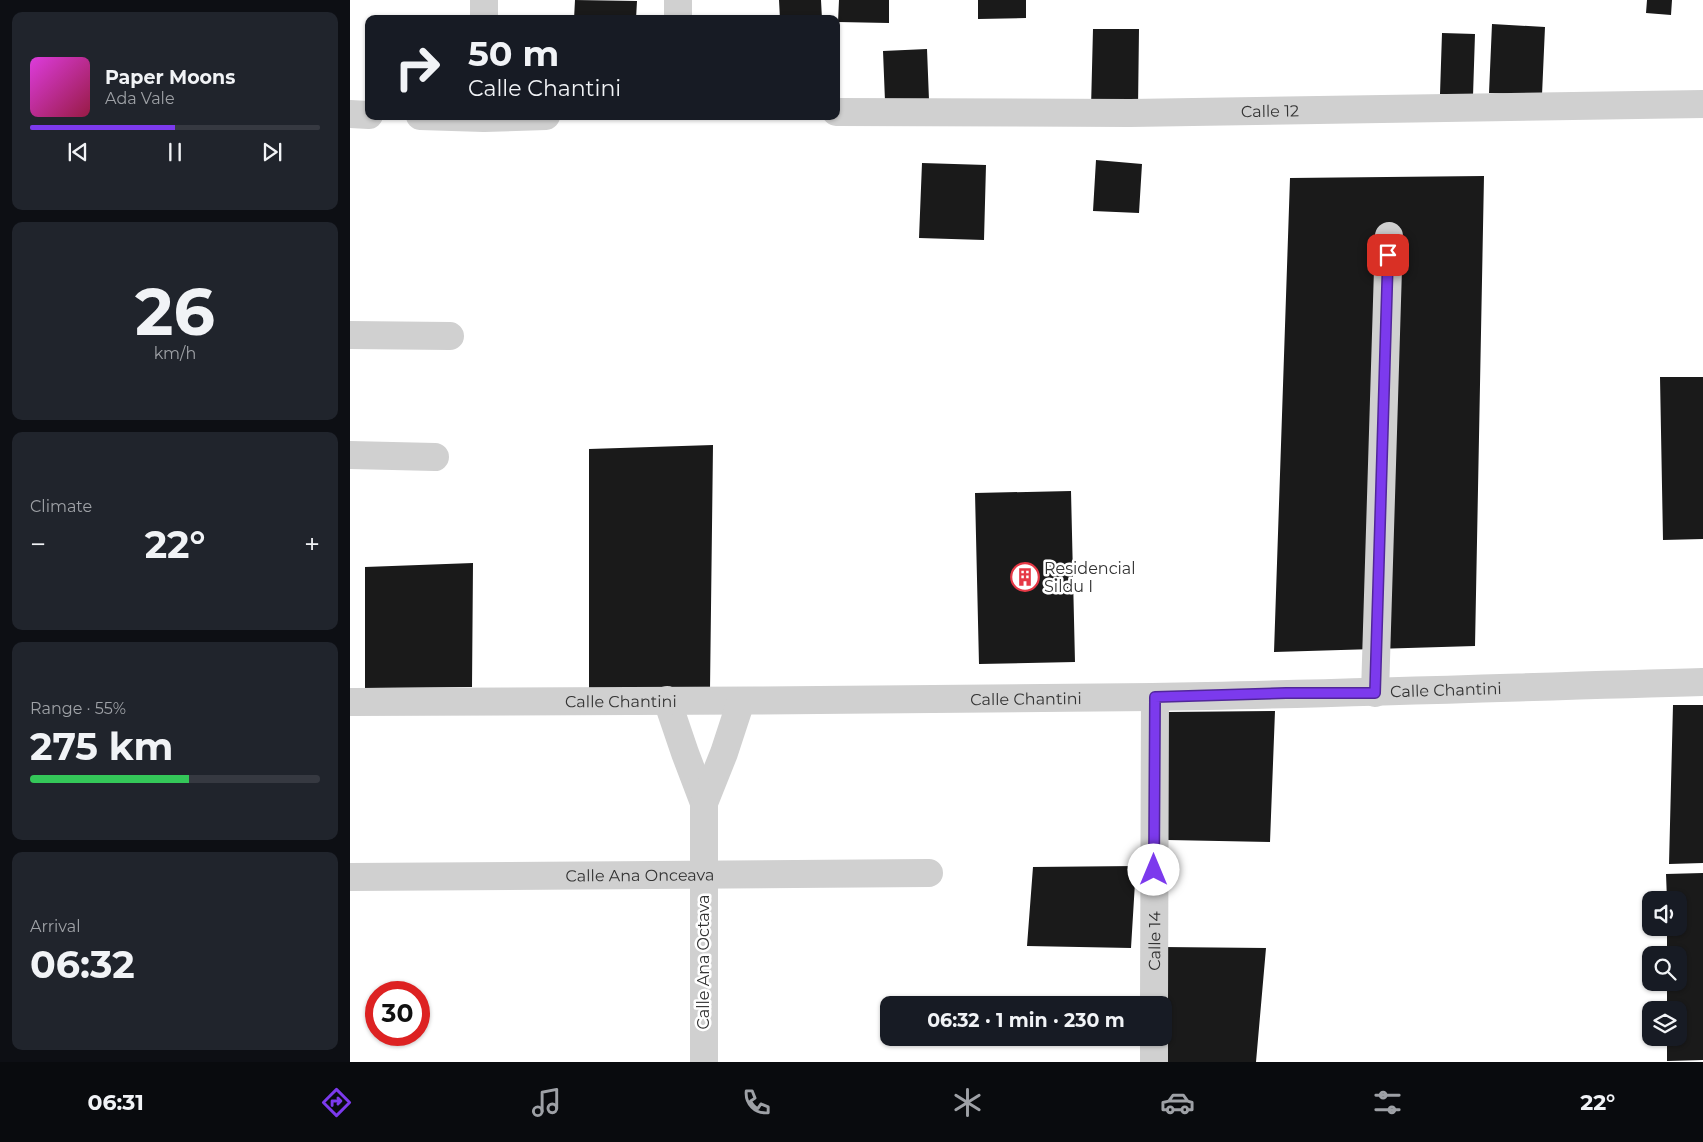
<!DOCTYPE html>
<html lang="en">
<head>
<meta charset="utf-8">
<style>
	body { margin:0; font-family:Montserrat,sans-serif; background:#20242c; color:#f1f3f6; height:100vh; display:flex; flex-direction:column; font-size:19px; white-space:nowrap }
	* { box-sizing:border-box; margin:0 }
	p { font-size:16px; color:#9ea1a6 }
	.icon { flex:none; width:28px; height:28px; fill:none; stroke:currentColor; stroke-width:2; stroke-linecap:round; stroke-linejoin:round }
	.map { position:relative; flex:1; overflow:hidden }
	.details { display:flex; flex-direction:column; gap:12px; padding:12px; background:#0d0f14; width:350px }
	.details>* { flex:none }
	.guide { position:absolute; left:15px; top:15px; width:475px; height:105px; border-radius:10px; box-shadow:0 1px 4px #0004; background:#171b24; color:#f1f3f6; overflow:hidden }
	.controls { position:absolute; left:1292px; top:891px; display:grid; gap:10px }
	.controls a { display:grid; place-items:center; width:45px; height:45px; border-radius:10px; background:#171b24; box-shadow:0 1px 4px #0004; font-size:25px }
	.speed { position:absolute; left:15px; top:981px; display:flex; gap:10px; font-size:25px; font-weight:700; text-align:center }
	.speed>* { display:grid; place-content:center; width:65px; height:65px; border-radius:50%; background:#171b24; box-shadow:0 1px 4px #0004; line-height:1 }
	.speed .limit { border:8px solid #d22; background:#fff; color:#111 }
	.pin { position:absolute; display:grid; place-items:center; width:42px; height:42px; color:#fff; margin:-21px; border-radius:10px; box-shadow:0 2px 8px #0006 }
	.me { position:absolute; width:55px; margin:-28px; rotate:0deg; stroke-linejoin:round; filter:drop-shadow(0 0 4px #0008) }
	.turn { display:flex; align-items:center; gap:18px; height:105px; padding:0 20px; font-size:22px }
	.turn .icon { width:65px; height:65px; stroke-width:2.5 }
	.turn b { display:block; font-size:35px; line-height:42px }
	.big { font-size:38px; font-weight:700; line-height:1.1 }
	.details .tile { flex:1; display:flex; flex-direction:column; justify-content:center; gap:8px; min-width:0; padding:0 18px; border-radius:10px; background:#20242c }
	.details .dial { align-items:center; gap:0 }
	.dial b { font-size:65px; line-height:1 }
	.song { display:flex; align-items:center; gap:15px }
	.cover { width:60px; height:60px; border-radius:8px; background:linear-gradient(135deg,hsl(300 70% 55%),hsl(340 70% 35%)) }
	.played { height:5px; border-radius:2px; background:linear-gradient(90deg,#7c3aed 50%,#363941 50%) }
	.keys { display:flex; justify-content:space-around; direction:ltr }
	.heat { display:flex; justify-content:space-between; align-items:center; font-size:28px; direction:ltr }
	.charge { height:8px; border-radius:4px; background:linear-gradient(90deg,#34c759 55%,#363941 0) }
	.trip { position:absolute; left:530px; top:996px; width:292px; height:50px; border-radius:10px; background:#171b24; box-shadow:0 1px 4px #0004; font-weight:700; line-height:50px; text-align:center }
	.tab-bar { display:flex; height:80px; justify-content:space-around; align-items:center; background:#090b0e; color:#9ea1a6 }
	.tab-bar .icon { width:35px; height:35px }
	.tab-bar .on { color:#7c3aed }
	.tab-bar b { font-size:22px; color:#f1f3f6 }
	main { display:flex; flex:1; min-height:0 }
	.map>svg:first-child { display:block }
	.building { fill:#1a1a1a }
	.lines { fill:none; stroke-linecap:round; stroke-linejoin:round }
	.minor { stroke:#d0d0d0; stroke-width:28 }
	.route-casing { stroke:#51269a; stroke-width:12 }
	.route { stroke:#7c3aed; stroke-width:9 }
	.labels { text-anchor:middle; stroke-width:5; stroke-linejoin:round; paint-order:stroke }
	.street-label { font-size:16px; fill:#333; stroke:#fff }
	.poi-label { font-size:16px; fill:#333; stroke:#fff; text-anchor:start }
</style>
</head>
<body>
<main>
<section class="details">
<div class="tile">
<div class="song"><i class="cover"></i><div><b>Paper Moons</b><p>Ada Vale</p></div></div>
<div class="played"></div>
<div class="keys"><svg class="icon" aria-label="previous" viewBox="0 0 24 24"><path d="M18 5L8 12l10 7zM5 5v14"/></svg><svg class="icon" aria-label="pause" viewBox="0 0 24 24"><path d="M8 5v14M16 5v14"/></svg><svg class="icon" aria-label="next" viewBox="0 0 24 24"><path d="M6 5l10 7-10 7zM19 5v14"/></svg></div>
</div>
<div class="tile dial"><b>26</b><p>km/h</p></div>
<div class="tile"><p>Climate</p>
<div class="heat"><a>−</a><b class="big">22°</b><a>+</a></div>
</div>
<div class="tile"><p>Range · 55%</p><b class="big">275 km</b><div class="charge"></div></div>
<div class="tile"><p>Arrival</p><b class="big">06:32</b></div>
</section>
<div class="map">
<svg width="1353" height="1062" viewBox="0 0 1353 1062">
	<rect width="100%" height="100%" fill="#fff"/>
	<!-- building -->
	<path class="building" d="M 225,0 L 287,1 L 286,19 L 224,19 Z
		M 429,0 L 471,0 L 472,19 L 430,19 Z
		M 489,0 L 539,0 L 539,23 L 488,22 Z
		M 628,0 L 676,0 L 676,18 L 628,19 Z
		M 1297,0 L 1322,0 L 1321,15 L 1296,13 Z
		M 1142,24 L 1195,27 L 1192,95 L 1139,93 Z
		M 743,29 L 789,29 L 788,108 L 741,108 Z
		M 1092,33 L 1125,34 L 1123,96 L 1090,94 Z
		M 577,49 L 579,100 L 535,101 L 533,51 Z
		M 746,160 L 792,164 L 789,213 L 743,211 Z
		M 572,163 L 636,165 L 634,240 L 569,238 Z
		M 1134,176 L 1125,646 L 924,652 L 940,178 Z
		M 1310,377 L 1353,377 L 1353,539 L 1313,540 Z
		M 363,445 L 360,690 L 239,691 L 239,449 Z
		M 721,491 L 725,662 L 629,664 L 625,493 Z
		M 123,563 L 122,687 L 15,688 L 15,567 Z
		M 1323,705 L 1353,705 L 1353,863 L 1319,864 Z
		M 925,711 L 920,842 L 818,840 L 818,712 Z
		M 786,866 L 781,948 L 677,946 L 683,867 Z
		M 1353,873 L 1353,1060 L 1317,1061 L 1317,1038 L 1329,1038 L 1329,1010 L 1317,1010 L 1317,982 L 1329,982 L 1329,955 L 1317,955 L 1317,928 L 1329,928 L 1329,900 L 1317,900 L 1316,874 Z
		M 813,947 L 916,948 L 906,1062 L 815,1062 Z"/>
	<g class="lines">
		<!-- minor -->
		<g class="minor">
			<path d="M 328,0 L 328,19"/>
			<path d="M 134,19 L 134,0"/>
			<path id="s1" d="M 486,112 L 780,113 L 1353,104"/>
			<path d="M 0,114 L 19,115"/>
			<path d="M 70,116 L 134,118 L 196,116"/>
			<path d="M 0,335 L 100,336"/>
			<path d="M 0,455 L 85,457"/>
			<path d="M 1025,693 L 1039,236"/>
			<path d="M 317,700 L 335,753 L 354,803"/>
			<path id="s2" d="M 0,702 C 267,701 535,701 802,697 C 986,694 1169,687 1353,682"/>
			<path id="s3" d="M 0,877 L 579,873"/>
			<path id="s4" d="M 804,1005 L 805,697"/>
			<path d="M 354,1062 L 354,803 L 374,753 L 391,701"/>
			<path d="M 804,1062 L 804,1038"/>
		</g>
	</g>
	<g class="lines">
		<defs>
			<path id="route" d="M 804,870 L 805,697 L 936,693 L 1025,693 L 1038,255"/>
		</defs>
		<!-- route casing -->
		<use href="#route" class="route-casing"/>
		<!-- route -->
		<use href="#route" class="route"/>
	</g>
	<!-- icons -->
	<defs>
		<symbol id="building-ring" viewBox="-11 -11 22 22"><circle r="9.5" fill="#fff" stroke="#e63946" stroke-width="1.5"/><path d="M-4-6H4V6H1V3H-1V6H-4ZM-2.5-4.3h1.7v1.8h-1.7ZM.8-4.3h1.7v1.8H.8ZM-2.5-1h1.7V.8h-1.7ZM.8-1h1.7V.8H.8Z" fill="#e63946"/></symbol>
	</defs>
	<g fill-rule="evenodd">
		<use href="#building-ring" x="659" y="561" width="32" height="32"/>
	</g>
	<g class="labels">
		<!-- street labels -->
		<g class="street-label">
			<text dy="6" stroke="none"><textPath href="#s1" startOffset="434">Calle 12</textPath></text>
			<text dy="6" stroke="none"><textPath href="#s2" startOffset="1096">Calle Chantini</textPath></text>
			<text dy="6" stroke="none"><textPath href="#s2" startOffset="676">Calle Chantini</textPath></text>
			<text dy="6" stroke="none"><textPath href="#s2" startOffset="271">Calle Chantini</textPath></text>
			<text dy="6" stroke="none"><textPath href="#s3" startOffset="290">Calle Ana Onceava</textPath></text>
			<text dy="6" stroke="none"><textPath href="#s4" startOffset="64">Calle 14</textPath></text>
			<text transform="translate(353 962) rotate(-90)" y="6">Calle Ana Octava</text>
		</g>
		<!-- poi labels -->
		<g class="poi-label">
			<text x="694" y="574">Residencial<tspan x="694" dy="18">Sildu I</tspan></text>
		</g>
	</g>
</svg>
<div class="controls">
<a><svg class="icon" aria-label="sound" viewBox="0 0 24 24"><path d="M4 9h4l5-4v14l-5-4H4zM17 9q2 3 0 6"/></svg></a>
<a><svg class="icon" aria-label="search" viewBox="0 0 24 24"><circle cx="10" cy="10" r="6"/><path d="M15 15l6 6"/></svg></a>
<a><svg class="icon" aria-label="layers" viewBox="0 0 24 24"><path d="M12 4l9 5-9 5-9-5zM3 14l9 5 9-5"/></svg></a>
</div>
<div class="speed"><div class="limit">30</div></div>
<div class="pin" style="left:1038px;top:255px;background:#d93025"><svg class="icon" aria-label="arrive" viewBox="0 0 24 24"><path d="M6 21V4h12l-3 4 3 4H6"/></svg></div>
<svg class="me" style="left:804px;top:870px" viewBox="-20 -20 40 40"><circle r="19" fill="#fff"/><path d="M0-13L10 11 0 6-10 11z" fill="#7c3aed"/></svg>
<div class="trip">06:32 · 1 min · 230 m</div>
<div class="guide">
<div class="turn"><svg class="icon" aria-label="right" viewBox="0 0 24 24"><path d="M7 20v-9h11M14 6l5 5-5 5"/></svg><div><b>50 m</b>Calle Chantini</div></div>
</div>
</div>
</main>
<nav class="tab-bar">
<b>06:31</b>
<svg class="icon on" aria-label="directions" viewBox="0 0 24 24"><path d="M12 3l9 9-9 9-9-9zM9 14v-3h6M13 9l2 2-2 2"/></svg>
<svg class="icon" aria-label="music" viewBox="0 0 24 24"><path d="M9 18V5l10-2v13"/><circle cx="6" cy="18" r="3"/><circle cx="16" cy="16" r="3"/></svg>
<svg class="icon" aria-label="phone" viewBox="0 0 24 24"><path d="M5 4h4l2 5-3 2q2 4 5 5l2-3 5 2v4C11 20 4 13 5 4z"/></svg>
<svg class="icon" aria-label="climate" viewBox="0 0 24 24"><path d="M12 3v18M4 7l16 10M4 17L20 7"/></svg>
<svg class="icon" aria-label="car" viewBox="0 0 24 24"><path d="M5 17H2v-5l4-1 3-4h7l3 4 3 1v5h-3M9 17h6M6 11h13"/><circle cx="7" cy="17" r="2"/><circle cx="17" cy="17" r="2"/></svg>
<svg class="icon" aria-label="filters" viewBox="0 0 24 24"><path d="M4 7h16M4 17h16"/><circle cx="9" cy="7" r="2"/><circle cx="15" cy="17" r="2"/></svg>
<b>22°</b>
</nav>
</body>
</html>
